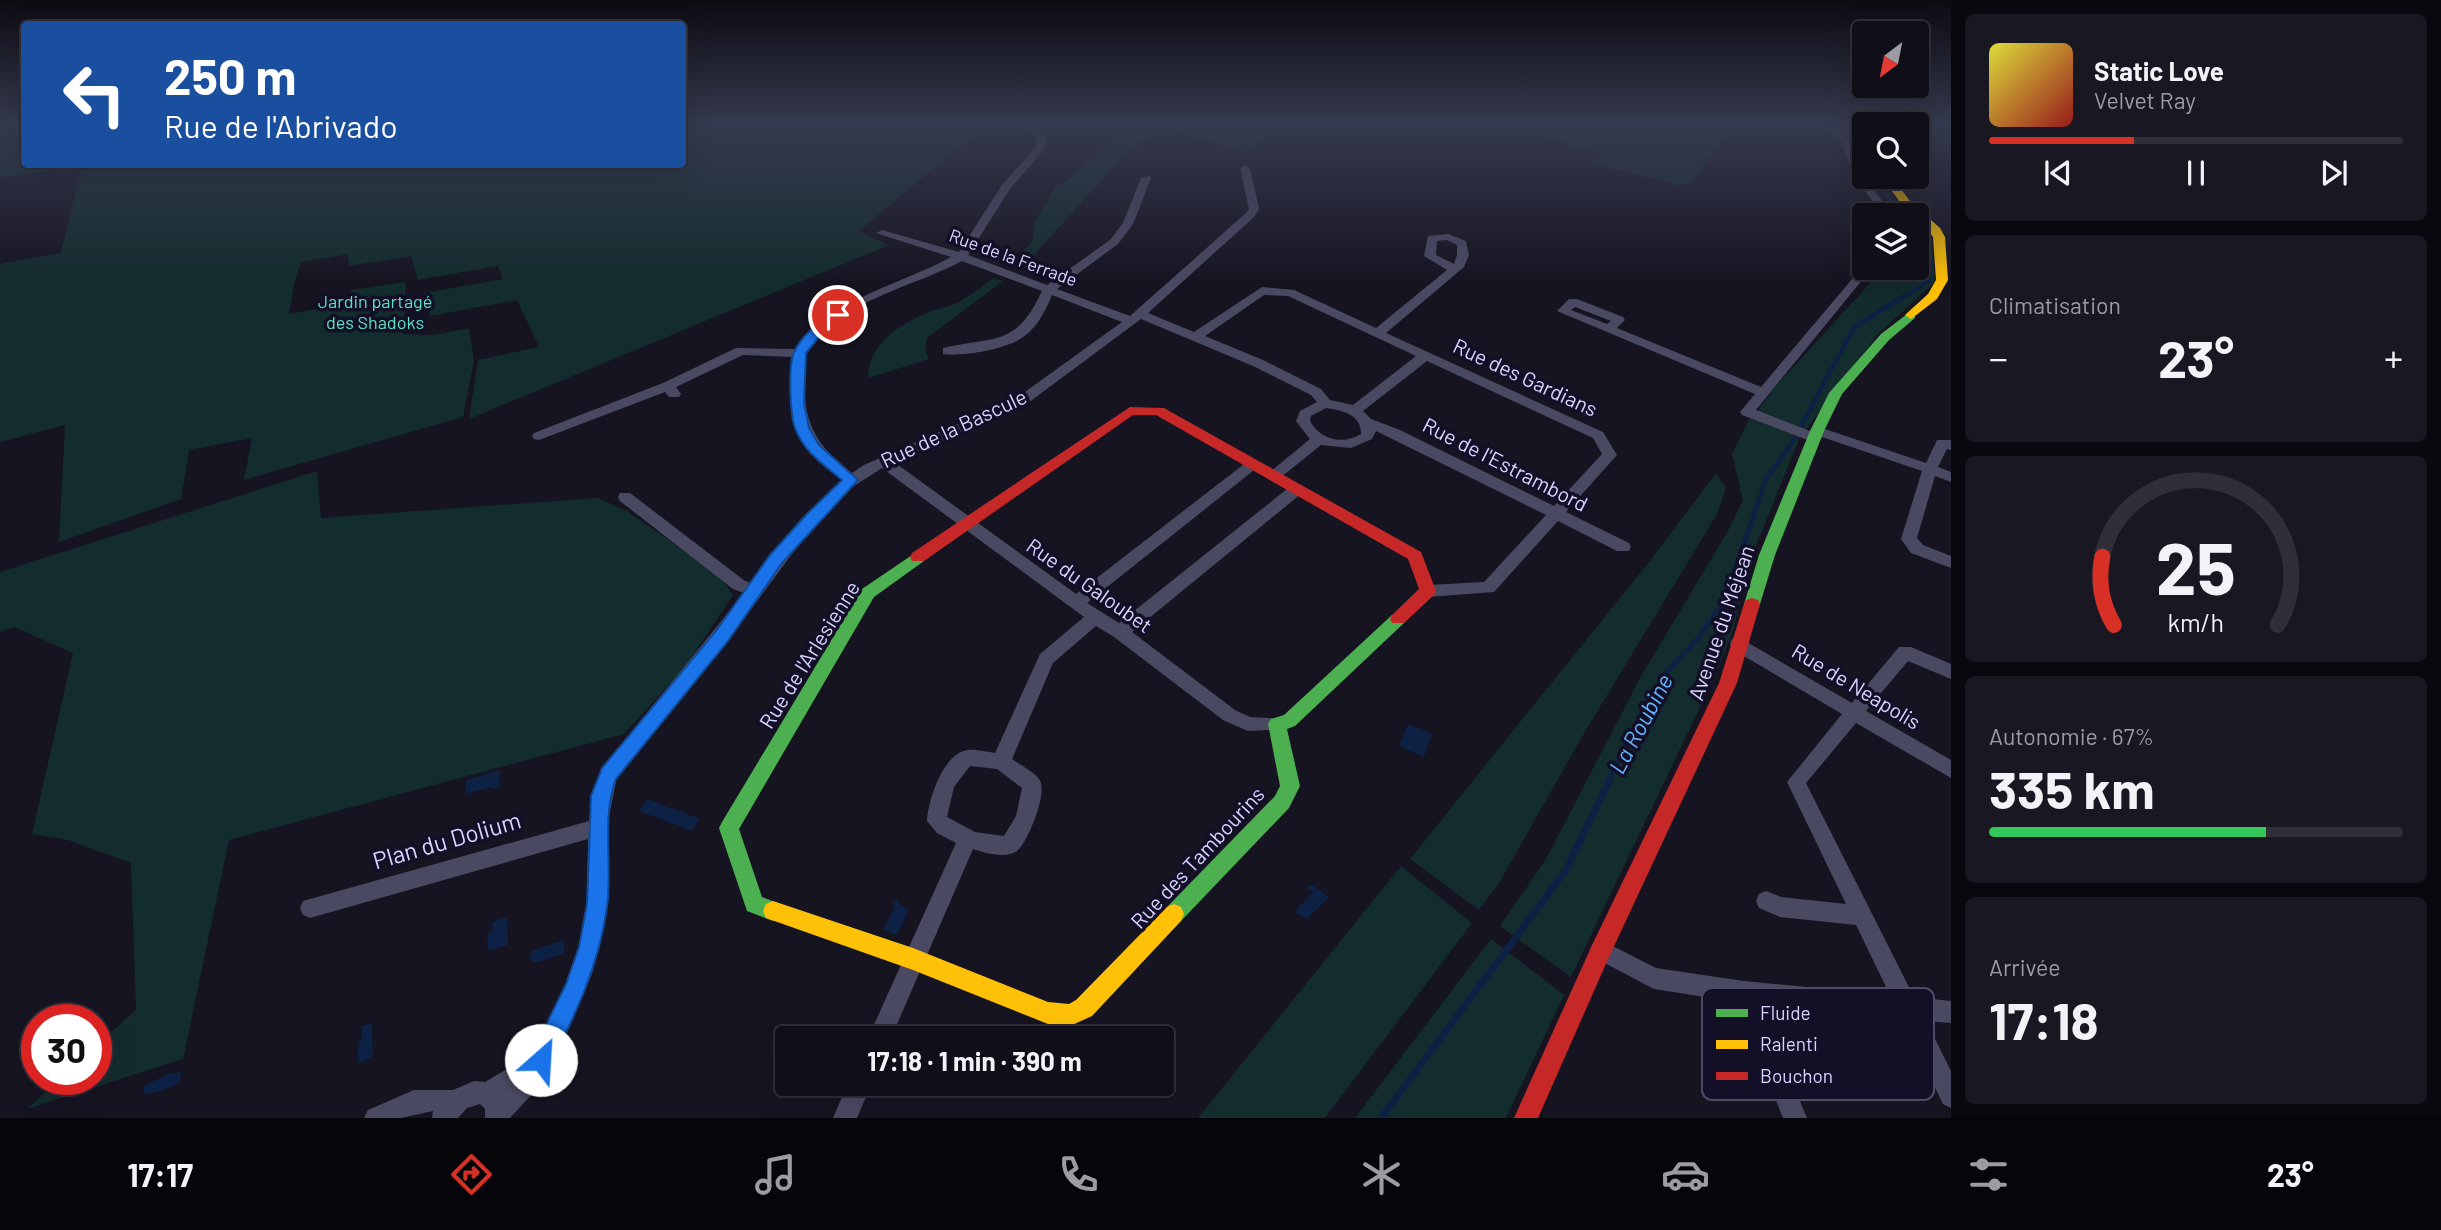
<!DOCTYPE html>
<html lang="fr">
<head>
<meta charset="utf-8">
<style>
	body { margin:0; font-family:Barlow,sans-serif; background:#191822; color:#f1f3f6; height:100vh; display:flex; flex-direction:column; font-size:26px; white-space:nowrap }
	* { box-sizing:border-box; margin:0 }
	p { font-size:23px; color:#9c9ca2 }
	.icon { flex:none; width:38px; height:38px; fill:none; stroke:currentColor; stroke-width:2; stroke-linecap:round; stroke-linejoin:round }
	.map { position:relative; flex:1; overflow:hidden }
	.side { display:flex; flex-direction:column; gap:14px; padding:14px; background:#09080e; width:490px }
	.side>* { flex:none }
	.hud { position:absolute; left:21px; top:21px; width:665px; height:147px; border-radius:7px; box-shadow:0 7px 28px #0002,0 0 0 2px #302f38; background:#1a4fa0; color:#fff; overflow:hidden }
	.needle { width:46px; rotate:212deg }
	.buttons { position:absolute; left:1852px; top:21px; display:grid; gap:14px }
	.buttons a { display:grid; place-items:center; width:77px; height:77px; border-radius:7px; background:#100f19; box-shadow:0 7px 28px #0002,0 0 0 2px #302f38; font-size:35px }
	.speed { position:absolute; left:21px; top:1004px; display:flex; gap:14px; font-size:35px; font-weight:700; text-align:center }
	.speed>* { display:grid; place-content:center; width:91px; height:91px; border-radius:50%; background:#100f19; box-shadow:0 7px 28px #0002,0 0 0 2px #302f38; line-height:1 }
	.speed .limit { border:10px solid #d22; background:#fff; color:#111 }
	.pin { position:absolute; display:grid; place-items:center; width:60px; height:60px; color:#fff; margin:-30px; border:4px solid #fff; border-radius:50%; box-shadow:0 2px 7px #0007 }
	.me { position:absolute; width:77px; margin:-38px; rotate:26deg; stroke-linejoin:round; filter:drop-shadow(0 0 5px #0008) }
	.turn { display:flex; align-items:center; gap:24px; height:147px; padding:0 28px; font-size:32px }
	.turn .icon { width:91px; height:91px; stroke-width:2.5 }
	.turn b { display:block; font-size:49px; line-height:60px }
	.big { font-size:52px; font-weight:700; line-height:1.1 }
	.side .widget { flex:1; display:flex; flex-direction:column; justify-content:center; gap:10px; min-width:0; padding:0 24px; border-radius:10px; background:#191822 }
	.side .dial { align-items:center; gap:0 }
	.dial svg { height:182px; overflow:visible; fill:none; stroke:#302f38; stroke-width:7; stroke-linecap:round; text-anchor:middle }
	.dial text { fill:#f1f3f6; stroke:none }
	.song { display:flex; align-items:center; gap:21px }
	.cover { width:84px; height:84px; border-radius:10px; background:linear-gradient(135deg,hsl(60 70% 55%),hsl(0 70% 35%)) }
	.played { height:7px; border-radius:4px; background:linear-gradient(90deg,#d93025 35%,#302f38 35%) }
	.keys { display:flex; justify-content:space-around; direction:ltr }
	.heat { display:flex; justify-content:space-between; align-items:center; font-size:38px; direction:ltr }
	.charge { height:10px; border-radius:5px; background:linear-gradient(90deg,#34c759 67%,#302f38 0) }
	.trip { position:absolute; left:775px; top:1026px; width:399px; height:70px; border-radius:7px; background:#100f19; box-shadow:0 7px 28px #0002,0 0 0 2px #302f38; font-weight:700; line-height:70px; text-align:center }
	.tabs { display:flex; height:112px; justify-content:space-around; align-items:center; background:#06060a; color:#9c9ca2 }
	.tabs .icon { width:49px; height:49px }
	.tabs .on { color:#d93025 }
	.tabs b { font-size:32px; color:#f1f3f6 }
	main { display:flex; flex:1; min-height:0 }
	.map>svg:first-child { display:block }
	.green { fill:#132c2d }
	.water { fill:#0d2144 }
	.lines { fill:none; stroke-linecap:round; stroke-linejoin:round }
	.stream-far3 { stroke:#0d2144; stroke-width:3.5 }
	.stream-far2 { stroke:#0d2144; stroke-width:4.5 }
	.stream-far1 { stroke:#0d2144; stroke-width:5 }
	.stream { stroke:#0d2144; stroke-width:7 }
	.street { fill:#4a4962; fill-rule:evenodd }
	.fast { fill:#4caf50; fill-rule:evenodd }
	.slow { fill:#ffc107; fill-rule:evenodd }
	.jam { fill:#c62828; fill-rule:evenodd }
	.route { fill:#1a73e8; stroke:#114b97; stroke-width:2 }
	.labels { text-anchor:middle; stroke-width:7; stroke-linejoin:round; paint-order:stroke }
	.far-street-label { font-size:18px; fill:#d9d4ff; stroke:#130f26 }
	.far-park-label { font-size:18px; fill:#5fe0c0; stroke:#130f26 }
	.street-label { font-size:21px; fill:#d9d4ff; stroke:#130f26 }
	.water-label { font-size:23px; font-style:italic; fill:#62b6ff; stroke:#130f26 }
	.near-street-label { font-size:24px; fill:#d9d4ff; stroke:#130f26 }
	.key { fill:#130f26; stroke:#4e4a67; stroke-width:2 }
	.key-label { font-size:19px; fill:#d9d4ff }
</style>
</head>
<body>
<main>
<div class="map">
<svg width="1951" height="1118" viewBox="0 0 1951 1118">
	<rect width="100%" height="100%" fill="#161421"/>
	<!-- green -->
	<path class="green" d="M 0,125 L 24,125 L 24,164 L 682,164 L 683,125 L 985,125 L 859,231 L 889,245 L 469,419 L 478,360 L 539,347 L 517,300 L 430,316 L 424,293 L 503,279 L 498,266 L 418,280 L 411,256 L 349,266 L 348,254 L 301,262 L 295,280 L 289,314 L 349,303 L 351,290 L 406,282 L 403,334 L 434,335 L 469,328 L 474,361 L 463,417 L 244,480 L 252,438 L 189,450 L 181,499 L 59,542 L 65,425 L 0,442 L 0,264 L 61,253 L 82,166 L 0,178 Z
		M 1137,125 L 1157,128 L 1120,160 L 1023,267 L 1011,263 L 1032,242 L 1035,222 L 1056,186 L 1067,181 L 1122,130 Z
		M 1157,125 L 1278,125 L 1247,152 Z
		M 1540,125 L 1731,125 L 1692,183 L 1678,185 L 1590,163 L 1601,153 L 1540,135 Z
		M 1916,232 L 1931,232 L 1935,282 L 1877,335 L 1806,430 L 1757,412 L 1774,388 L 1884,268 L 1916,268 Z
		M 994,278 L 1003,281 L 927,338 L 925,349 L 929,359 L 868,378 C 868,345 898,325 926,313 C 936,309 948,307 957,303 C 970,296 982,286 994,278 Z
		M 1750,418 L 1800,437 L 1751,558 L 1732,634 L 1714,678 L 1571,977 L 1500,926 L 1546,859 L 1640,678 L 1729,529 L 1743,500 L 1732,454 Z
		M 317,471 L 321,518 L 598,498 L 627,511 L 718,574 L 733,595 L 685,667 L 624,734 L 229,840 L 183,1059 L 27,1109 L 59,1080 L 96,1080 L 96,1046 L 136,1010 L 131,863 L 68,840 L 32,834 L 73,653 L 14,627 L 0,632 L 0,572 Z
		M 1716,473 L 1726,488 L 1717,514 L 1583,735 L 1499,883 L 1479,910 L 1410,859 L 1649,562 Z
		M 1401,866 L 1472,923 L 1325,1118 L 1198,1118 Z
		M 1491,939 L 1564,995 L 1506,1118 L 1355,1118 Z"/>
	<!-- water -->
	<path class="water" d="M 1408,724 L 1432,734 L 1424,757 L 1399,746 Z
		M 500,770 L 499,788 L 494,789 L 491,787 L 466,794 L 466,780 Z
		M 647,799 L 700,819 L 692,831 L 639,811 Z
		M 1309,886 L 1314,886 L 1329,897 L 1307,919 L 1296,913 L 1297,909 L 1313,892 L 1307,889 Z
		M 894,900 L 898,901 L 898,904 L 909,909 L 897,935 L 883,930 L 895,906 L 892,904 Z
		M 507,917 L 508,945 L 488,951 L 487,933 L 493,931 L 492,922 Z
		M 564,940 L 565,953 L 535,963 L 529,958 L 533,950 Z
		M 372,1023 L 373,1057 L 358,1063 L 358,1042 L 362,1040 L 362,1026 Z
		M 181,1072 L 180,1082 C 168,1089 157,1093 144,1094 L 144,1086 L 166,1075 Z"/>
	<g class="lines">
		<!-- stream-far3 -->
		<path class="stream-far3" d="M 1840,125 L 1864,150
			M 1874,177 L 1902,215
			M 1904,297 L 1929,281 L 1922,231 L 1916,227"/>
		<!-- stream-far2 -->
		<path class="stream-far2" d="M 1755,511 L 1766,479 L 1792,443 L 1854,327 L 1906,295"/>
		<!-- stream-far1 -->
		<path class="stream-far1" d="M 1609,780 L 1638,720 L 1664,675 L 1699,637 L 1724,600 L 1756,509"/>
		<!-- stream -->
		<path class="stream" d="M 1381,1118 L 1566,870 L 1610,779"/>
		<!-- street -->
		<path class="street" d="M 1020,125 L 1032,125 L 1044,134 L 1046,147 L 1010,189 L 968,255 L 1047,285 L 1110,240 L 1123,223 L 1141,178 L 1150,176 L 1151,178 L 1133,224 L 1118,244 L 1057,289 L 1130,316 L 1246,213 L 1249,209 L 1240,168 L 1245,165 L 1250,168 L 1259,209 L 1254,217 L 1148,313 L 1194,332 L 1262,287 L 1294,290 L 1376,328 L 1447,270 L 1424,256 L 1428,236 L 1448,234 L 1466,241 L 1469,255 L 1464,267 L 1386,333 L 1603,432 L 1617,455 L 1566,512 L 1629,543 L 1631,547 L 1629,551 L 1617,551 L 1558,521 L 1494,592 L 1428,597 L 1422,595 L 1420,591 L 1422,587 L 1428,585 L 1484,582 L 1546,515 L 1376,431 L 1372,439 L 1351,448 L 1321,445 L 1280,478 L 1270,478 L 1268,475 L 1270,472 L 1310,439 L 1296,421 L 1300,411 L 1317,402 L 1311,395 L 1253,366 L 1141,319 L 1028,403 L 894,462 L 1076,594 L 1248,461 L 1258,461 L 1260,464 L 1258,467 L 1087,603 L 1119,623 L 1292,485 L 1302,485 L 1304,489 L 1302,493 L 1132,632 L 1235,710 L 1250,717 L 1283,719 L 1286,724 L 1283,729 L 1248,731 L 1223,720 L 1114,637 L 1096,626 L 1053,663 L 1012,759 C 1020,765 1033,771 1039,779 C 1049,791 1028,842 1017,851 C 1006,859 985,853 973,849 L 891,1038 L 868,1038 L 956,843 L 937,833 L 927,821 C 928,800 943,754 967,750 C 976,749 987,752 995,753 L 1040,654 L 1084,617 L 882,468 L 851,488 L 811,528 L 727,642 L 617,777 L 608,821 L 605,922 L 593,971 L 559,1052 L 535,1091 L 510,1118 L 485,1118 L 485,1109 L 480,1104 L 467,1108 L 458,1118 L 432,1118 L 433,1111 L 401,1118 L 364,1118 L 368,1110 L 414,1090 L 453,1090 L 474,1081 L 485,1082 L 533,1053 L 563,993 L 579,946 L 587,901 L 588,839 L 310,918 L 303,915 L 300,908 L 303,901 L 589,821 L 594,789 L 602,768 L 744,593 L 733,589 L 620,501 L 618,497 L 620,493 L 630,493 L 745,581 L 752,583 L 800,520 L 842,480 C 800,447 782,411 793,357 L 743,355 L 676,387 L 681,394 L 679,397 L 669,397 L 665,392 L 539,440 L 534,439 L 532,436 L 534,433 L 663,383 L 736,348 L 797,349 C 833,297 898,286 951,257 L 876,233 L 882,230 L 959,252 L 1002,185 L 1036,147 L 1036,137 ZM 1447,240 L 1457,245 L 1457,255 L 1454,264 L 1436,255 L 1437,241 ZM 962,261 L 1042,291 C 1016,347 996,336 943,348 L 943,354 C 961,357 1005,349 1020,339 C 1036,330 1045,312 1052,295 L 1122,322 L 1018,397 L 864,465 L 852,473 C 824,452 806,430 805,394 C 804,381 801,364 808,352 C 833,303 916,286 962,261 ZM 1264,295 L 1288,296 L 1416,356 L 1353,405 L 1330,400 L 1321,389 L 1263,360 L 1205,336 ZM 1427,361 L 1593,438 L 1602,454 L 1554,506 L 1400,430 L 1371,419 L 1363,411 ZM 1326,408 C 1342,410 1362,415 1361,434 C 1343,445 1320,440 1310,421 L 1311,416 ZM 970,766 L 997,769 L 1022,788 L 1016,816 L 1004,836 L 975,832 L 947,817 L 954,787 Z
			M 1824,125 L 1835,125 L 1849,140 L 1864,177 L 1893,215 L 1883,215 L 1856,179 L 1840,141 Z
			M 1849,125 L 1860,125 L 1864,129 L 1864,138 Z
			M 1864,265 L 1864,268 L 1872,268 L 1756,410 L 1810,431 L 1812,428 L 1822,428 L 1926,463 L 1937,440 L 1951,440 L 1951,450 L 1947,449 L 1938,467 L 1951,472 L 1951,482 L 1935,476 L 1917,538 L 1923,545 L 1951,556 L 1951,568 L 1911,553 L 1901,539 L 1922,471 L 1822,437 L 1820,441 L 1810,441 L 1742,415 L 1740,412 L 1755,394 L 1557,311 L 1569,299 L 1577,299 L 1623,317 L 1625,320 L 1617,328 L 1761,387 ZM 1575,307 L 1611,321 L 1607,324 L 1571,310 Z
			M 1738,637 L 1852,703 L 1899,647 L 1911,647 L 1951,664 L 1951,679 L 1908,661 L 1866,711 L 1951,760 L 1951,778 L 1856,723 L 1806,783 L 1914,997 L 1951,1001 L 1951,1023 L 1926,1021 L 1951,1071 L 1951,1108 L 1943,1104 L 1901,1018 L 1760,1005 L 1807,1118 L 1783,1118 L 1737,1002 L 1654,989 L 1593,957 L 1590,950 L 1593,943 L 1601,940 L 1656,968 L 1744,981 L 1890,995 L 1856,925 L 1780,917 L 1759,908 L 1756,901 L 1759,894 L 1766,891 L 1781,897 L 1846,904 L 1787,782 L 1842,714 L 1732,649 L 1730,644 L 1732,639 Z
			M 848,1083 L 872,1083 L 857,1118 L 833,1118 Z"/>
		<!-- fast -->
		<path class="fast" d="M 1911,311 L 1915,312 L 1915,318 L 1889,340 L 1842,394 L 1824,431 L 1775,555 L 1760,604 L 1758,608 L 1746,608 L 1744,604 L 1759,555 L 1810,431 L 1829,393 L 1881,334 Z
			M 918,551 L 926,557 L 924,561 L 874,597 L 739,829 L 762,897 L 780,904 L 783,911 L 780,918 L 773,921 L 747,911 L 719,828 L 722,822 L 862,589 Z
			M 1398,613 L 1404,615 L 1406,619 L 1404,623 L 1295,726 L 1287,729 L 1300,786 L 1289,808 L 1181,921 L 1174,924 L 1167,921 L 1164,914 L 1167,907 L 1275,796 L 1280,786 L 1268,724 L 1271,719 L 1284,715 L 1392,615 Z"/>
		<!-- slow -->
		<path class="slow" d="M 1882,177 L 1892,177 L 1910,201 L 1940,228 L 1945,237 L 1948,280 L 1937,299 L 1911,319 L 1905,315 L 1928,294 L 1936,280 L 1933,237 L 1916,215 L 1902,205 Z
			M 773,901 L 913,948 L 1048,1002 L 1069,1004 L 1076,1000 L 1167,907 L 1174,904 L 1181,907 L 1184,914 L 1181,921 L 1092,1016 L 1070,1026 L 1048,1024 L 913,970 L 766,918 L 763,911 L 766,904 Z"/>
		<!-- jam -->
		<path class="jam" d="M 1130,407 L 1164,408 L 1421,552 L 1436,591 L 1434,595 L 1404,623 L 1392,623 L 1390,619 L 1392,615 L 1419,589 L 1408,559 L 1156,415 L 1133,415 L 924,561 L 912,561 L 910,557 L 912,553 Z
			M 1752,598 L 1758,600 L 1760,604 L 1737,683 L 1609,957 L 1538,1118 L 1514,1118 L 1593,943 L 1719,683 L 1744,604 L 1746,600 Z"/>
	</g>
	<!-- sky -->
	<linearGradient id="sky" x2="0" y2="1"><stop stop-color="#0c0b12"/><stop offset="0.44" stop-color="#363a4e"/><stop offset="1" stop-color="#363a4e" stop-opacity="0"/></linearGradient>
	<rect width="1951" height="282" fill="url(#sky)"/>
	<!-- route -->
	<path class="route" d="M 838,311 L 844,315 L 842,318 L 820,336 L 806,353 L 804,403 L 809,428 L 819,445 L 858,480 L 782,563 L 728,641 L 616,779 C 601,819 613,865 607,907 C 599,966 575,1015 549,1068 L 541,1072 L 533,1068 L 529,1060 L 566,984 L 579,947 L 587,904 L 591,796 L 602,768 L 716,631 L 770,555 L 807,514 L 842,480 C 824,465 803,451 795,428 C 790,413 788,366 794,352 C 801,337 823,316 838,311 Z"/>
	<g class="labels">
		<!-- far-street labels -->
		<g class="far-street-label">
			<text transform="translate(1013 258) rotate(20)" y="6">Rue de la Ferrade</text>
		</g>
		<!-- far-park labels -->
		<g class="far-park-label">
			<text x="375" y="308">Jardin partagé<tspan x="375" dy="21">des Shadoks</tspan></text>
		</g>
		<!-- street labels -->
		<g class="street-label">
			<text transform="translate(1525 378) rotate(25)" y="7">Rue des Gardians</text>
			<text transform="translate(954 429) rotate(-25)" y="7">Rue de la Bascule</text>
			<text transform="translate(1505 465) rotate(27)" y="7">Rue de l'Estrambord</text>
			<text transform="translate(1089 586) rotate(35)" y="7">Rue du Galoubet</text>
			<text transform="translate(1722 623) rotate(-71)" y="7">Avenue du Méjean</text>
			<text transform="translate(810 655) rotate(-58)" y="7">Rue de l'Arlesienne</text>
			<text transform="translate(1856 687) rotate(31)" y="7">Rue de Neapolis</text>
			<text transform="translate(1198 858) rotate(-47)" y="7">Rue des Tambourins</text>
		</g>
		<!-- water labels -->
		<g class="water-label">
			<text transform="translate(1641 724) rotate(-62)" y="8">La Roubine</text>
		</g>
		<!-- near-street labels -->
		<g class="near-street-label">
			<text transform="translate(447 841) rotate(-16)" y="8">Plan du Dolium</text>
		</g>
	</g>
	<!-- legend -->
	<rect x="1702" y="988" width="232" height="112" rx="10" class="key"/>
	<rect x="1716" y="1009" width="32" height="8" fill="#4caf50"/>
	<rect x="1716" y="1040" width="32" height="9" fill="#ffc107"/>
	<rect x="1716" y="1072" width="32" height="8" fill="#c62828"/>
	<g class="key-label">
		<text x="1760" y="1020">Fluide</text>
		<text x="1760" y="1051">Ralenti</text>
		<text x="1760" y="1083">Bouchon</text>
	</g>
</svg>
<div class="buttons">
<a><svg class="needle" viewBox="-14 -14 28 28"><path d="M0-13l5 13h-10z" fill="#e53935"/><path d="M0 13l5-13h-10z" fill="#9c9ca2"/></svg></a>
<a><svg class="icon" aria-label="search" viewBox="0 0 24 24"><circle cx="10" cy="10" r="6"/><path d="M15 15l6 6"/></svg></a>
<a><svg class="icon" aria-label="layers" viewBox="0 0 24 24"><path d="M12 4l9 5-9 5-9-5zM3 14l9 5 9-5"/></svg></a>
</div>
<div class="speed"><div class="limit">30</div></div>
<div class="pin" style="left:838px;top:315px;background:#d93025"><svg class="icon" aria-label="arrive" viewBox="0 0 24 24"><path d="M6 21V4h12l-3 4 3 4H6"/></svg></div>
<svg class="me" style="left:541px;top:1060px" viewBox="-20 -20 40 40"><circle r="19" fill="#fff"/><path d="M0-13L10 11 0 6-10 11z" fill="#1a73e8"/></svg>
<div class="trip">17:18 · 1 min · 390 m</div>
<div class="hud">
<div class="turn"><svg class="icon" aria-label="left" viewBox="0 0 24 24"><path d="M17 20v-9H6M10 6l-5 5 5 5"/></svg><div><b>250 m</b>Rue de l'Abrivado</div></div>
</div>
</div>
<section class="side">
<div class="widget">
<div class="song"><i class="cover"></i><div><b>Static Love</b><p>Velvet Ray</p></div></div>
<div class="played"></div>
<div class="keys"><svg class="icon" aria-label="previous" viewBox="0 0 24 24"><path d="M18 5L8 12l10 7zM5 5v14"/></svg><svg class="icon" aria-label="pause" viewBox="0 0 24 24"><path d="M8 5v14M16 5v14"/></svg><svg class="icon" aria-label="next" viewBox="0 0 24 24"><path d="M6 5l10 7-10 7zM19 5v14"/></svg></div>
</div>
<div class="widget"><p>Climatisation</p>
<div class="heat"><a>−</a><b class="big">23°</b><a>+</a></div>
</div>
<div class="widget dial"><svg viewBox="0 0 100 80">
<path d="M14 69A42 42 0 1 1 86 69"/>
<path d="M14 69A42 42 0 0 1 9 39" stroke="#d93025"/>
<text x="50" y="56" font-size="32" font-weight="700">25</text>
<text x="50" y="72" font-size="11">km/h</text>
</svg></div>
<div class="widget"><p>Autonomie · 67%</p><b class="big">335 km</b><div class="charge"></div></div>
<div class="widget"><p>Arrivée</p><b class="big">17:18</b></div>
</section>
</main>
<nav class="tabs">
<b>17:17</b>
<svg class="icon on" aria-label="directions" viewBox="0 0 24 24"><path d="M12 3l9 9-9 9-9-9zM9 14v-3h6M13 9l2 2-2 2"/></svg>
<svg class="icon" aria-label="music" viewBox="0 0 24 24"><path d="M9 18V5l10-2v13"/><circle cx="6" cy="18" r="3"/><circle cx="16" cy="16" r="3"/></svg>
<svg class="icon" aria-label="phone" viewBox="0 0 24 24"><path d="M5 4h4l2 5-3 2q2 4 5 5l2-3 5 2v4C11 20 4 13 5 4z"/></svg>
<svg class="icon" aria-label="climate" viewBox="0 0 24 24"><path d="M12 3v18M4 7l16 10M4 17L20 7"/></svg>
<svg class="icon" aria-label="car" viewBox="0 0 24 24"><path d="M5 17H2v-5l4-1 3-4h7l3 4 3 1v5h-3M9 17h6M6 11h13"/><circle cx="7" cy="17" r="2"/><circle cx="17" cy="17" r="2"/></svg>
<svg class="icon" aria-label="filters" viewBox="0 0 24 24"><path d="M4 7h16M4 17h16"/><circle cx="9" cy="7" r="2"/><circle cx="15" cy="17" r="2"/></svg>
<b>23°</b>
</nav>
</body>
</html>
